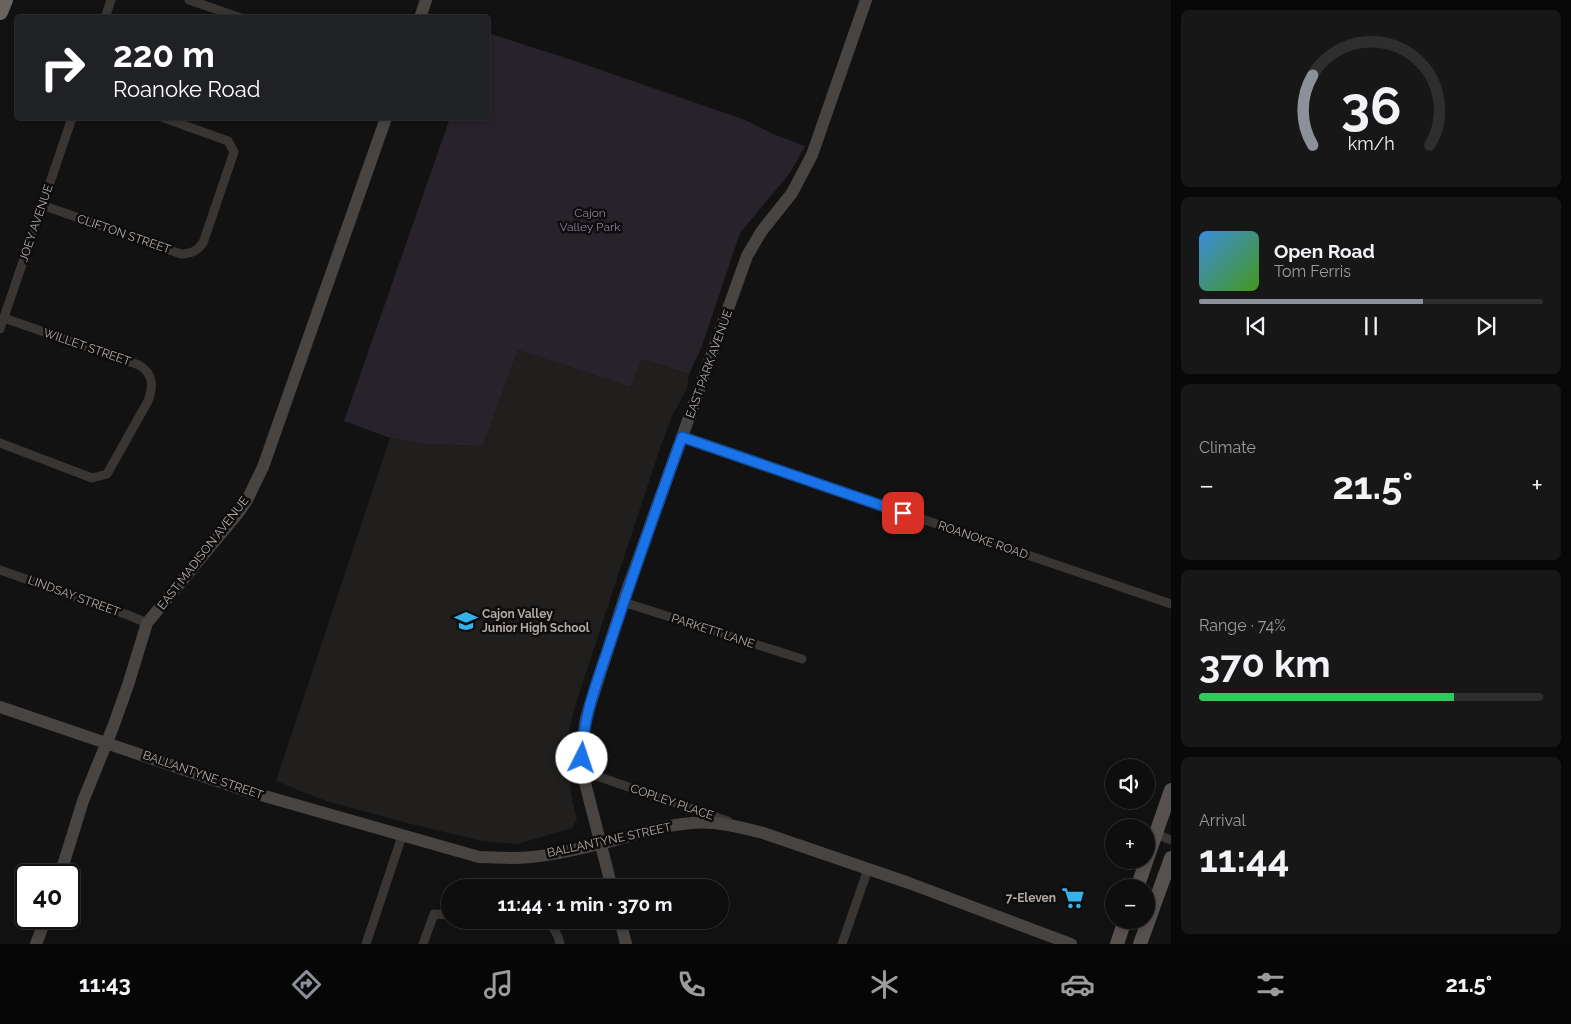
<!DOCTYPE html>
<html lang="en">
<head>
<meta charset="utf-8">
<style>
	body { margin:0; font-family:Raleway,sans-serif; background:#171717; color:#f1f3f6; height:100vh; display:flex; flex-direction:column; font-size:19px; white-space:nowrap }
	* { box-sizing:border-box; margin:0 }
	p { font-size:16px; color:#9b9c9e }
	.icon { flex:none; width:28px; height:28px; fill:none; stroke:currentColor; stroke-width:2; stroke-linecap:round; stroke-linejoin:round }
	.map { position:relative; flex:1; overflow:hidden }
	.drawer { display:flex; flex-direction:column; gap:10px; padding:10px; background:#080808; width:400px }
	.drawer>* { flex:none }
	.top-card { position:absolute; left:15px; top:15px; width:475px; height:105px; border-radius:5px; box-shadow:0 2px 8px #0003,0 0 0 1px #2e2e2e; background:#202124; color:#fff; overflow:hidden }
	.tools { position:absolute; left:1105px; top:759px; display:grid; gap:10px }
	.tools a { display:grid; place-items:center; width:50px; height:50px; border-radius:50%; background:#0e0e0e; box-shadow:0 2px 8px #0003,0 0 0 1px #2e2e2e; font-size:25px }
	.speed { position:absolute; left:15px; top:864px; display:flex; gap:10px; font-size:25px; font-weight:700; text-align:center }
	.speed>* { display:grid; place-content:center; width:65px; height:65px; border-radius:50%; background:#0e0e0e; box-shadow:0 2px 8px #0003,0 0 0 1px #2e2e2e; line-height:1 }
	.speed .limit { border:2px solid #111; border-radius:8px; background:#fff; color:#111 }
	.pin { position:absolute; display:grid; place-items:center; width:42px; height:42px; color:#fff; margin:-21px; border-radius:10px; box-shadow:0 2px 8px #0006 }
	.me { position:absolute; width:55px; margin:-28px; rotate:4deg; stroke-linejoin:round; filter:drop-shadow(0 0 4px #0008) }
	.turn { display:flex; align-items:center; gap:18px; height:105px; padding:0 15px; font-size:22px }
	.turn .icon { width:65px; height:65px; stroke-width:2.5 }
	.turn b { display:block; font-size:35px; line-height:42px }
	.big { font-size:38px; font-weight:700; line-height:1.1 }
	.drawer .card { flex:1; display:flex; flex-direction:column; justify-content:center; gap:8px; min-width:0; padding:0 18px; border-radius:8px; background:#171717 }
	.drawer .dial { align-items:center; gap:0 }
	.dial svg { height:130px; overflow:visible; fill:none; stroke:#2e2e2e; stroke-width:7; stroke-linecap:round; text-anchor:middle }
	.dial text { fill:#f1f3f6; stroke:none }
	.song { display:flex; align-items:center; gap:15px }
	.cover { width:60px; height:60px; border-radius:8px; background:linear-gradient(135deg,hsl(210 70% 55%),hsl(100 70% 35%)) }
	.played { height:5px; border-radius:2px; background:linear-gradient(90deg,#8c9099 65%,#2e2e2e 65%) }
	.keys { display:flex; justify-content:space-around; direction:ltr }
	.heat { display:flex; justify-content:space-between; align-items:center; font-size:28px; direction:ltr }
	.charge { height:8px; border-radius:4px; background:linear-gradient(90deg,#34c759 74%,#2e2e2e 0) }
	.trip { position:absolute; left:441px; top:879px; width:288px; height:50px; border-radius:25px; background:#0e0e0e; box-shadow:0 2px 8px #0003,0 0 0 1px #2e2e2e; font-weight:700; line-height:50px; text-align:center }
	.menu { display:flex; height:80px; justify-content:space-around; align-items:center; background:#060606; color:#9b9c9e }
	.menu .icon { width:35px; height:35px }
	.menu .selected { color:#8c9099 }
	.menu b { font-size:22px; color:#f1f3f6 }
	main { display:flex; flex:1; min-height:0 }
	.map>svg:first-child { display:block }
	.built { fill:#201f1e }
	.green { fill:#28222a }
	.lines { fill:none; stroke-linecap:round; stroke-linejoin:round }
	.street { stroke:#383533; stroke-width:9 }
	.secondary { stroke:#484441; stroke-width:12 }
	.primary { stroke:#57524f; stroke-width:14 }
	.highway { stroke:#69635f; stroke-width:16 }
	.route-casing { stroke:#114b97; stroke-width:12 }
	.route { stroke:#1a73e8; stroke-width:9 }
	.labels { text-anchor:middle; stroke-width:5; stroke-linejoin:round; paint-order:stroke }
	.park-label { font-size:12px; fill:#937b9d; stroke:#0e0d0d }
	.street-label { font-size:12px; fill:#b3a9a4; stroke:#0e0d0d }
	.poi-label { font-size:12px; font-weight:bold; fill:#b3a9a4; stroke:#0e0d0d; text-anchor:start }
</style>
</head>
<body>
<main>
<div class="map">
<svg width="1171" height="944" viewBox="0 0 1171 944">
	<rect width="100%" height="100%" fill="#131212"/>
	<!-- built -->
	<path class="built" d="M 518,350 L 630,387 L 642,359 L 689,374 L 687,389 L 672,416 L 660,448 L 574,709 L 568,737 L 571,795 L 577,819 L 572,828 L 518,844 L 483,841 L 415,825 L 326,801 L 276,781 L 390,438 L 424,444 L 483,446 Z"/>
	<!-- green -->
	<path class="green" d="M 488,33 L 572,60 L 745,120 L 773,134 L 805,146 L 790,173 L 740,233 L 702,346 L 689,374 L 642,359 L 630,387 L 518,350 L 483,446 L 424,444 L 390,438 L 344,421 L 450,118 L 488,118 Z"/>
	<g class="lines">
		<!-- street -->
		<path class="street" d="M 189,0 L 241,18
			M 105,18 L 111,0
			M 42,205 L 181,254 C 191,254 197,251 203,243 L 234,152 L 228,141 L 164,118
			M 0,329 L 72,118
			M 682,437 L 1171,604
			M 0,443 L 92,478 L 107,474 L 148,401 C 154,385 153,374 139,365 L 4,318
			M 0,570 L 128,615 L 147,623
			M 623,602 L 802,659
			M 582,771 L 728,821
			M 1156,834 L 1171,840
			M 519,920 C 540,922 555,919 560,944
			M 366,944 L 402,836
			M 423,944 L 434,914 L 450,915
			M 842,944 L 868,869"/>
		<!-- secondary -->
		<path class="secondary" d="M 420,18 L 426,0
			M 0,707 L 247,791 L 479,857 C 490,857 502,858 513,858 C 541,858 576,850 603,843 C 632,836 662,825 692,823 C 716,821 740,827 763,833 L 909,883 L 1071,944
			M 60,875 L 83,801 L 113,727 L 128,685 L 147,623 L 239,512 L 247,500 L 263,467 L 386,118
			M 612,888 L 582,771 L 582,744 L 586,718 L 626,593 L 747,256 L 761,232 L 792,193 L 812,155 L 866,0
			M 620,920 L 626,944
			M 36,944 L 46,918"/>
		<!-- primary -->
		<path class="primary" d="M 1137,888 L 1171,790
			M 1117,944 L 1125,920
			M 1140,944 L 1171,858"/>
		<!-- highway -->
		<path class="highway" d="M 0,12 L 5,0"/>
	</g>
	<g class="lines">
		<defs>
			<path id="route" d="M 582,758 C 582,718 598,680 610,643 C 633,574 657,506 682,437 L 903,513"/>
		</defs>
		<!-- route casing -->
		<use href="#route" class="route-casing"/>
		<!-- route -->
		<use href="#route" class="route"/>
	</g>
	<!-- icons -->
	<defs>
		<symbol id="school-bare" viewBox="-9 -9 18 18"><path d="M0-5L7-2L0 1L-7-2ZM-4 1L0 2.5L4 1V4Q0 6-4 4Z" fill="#34b2e9" stroke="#0e0d0d" stroke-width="2.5" paint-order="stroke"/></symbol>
		<symbol id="supermarket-bare" viewBox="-9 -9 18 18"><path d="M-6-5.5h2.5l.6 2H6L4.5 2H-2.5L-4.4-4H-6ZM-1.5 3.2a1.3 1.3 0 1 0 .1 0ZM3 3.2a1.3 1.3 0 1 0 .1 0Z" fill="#34b2e9" stroke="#0e0d0d" stroke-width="2.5" paint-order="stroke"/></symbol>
	</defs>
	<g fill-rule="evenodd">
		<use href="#school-bare" x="450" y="605" width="32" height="32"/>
		<use href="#supermarket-bare" x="1057" y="882" width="32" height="32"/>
	</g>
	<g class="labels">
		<!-- park labels -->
		<g class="park-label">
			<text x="590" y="217">Cajon<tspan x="590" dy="14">Valley Park</tspan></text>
		</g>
		<!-- street labels -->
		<g class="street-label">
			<text transform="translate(36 223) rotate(-71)" y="4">JOEY AVENUE</text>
			<text transform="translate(124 234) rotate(19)" y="4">CLIFTON STREET</text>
			<text transform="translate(87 347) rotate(19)" y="4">WILLET STREET</text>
			<text transform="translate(709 364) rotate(-70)" y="4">EAST PARK AVENUE</text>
			<text transform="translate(983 540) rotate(19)" y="4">ROANOKE ROAD</text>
			<text transform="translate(203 553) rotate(-52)" y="4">EAST MADISON AVENUE</text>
			<text transform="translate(74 596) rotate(20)" y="4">LINDSAY STREET</text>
			<text transform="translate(713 631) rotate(18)" y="4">PARKETT LANE</text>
			<text transform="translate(203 775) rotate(19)" y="4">BALLANTYNE STREET</text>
			<text transform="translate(672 802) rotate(19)" y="4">COPLEY PLACE</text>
			<text transform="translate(609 840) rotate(-12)" y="4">BALLANTYNE STREET</text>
		</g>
		<!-- poi labels -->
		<g class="poi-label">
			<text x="482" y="618">Cajon Valley<tspan x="482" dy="14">Junior High School</tspan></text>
			<text x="1056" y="902" text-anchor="end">7-Eleven</text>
		</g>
	</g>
</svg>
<div class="tools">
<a><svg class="icon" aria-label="sound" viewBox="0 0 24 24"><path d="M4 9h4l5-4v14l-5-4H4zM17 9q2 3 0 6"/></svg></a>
<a>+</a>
<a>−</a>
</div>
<div class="speed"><div class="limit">40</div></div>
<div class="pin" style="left:903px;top:513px;background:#d93025"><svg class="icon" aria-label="arrive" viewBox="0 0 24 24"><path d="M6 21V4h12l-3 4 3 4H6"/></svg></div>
<svg class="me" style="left:582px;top:758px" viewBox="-20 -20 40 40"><circle r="19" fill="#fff"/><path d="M0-13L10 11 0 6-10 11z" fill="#1a73e8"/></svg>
<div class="trip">11:44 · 1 min · 370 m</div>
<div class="top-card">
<div class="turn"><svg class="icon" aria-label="right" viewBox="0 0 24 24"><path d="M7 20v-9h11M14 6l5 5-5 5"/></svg><div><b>220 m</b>Roanoke Road</div></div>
</div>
</div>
<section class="drawer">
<div class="card dial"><svg viewBox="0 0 100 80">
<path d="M14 69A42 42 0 1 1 86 69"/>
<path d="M14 69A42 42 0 0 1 14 26" stroke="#8c9099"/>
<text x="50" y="56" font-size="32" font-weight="700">36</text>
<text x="50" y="72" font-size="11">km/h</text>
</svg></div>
<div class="card">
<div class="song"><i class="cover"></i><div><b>Open Road</b><p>Tom Ferris</p></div></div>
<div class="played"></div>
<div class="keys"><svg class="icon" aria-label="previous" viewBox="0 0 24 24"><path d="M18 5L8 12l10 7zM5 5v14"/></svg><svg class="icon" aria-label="pause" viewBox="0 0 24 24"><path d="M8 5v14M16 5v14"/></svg><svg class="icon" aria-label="next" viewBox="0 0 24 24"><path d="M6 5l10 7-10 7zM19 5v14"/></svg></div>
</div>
<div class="card"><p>Climate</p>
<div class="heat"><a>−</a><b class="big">21.5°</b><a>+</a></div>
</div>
<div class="card"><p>Range · 74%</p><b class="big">370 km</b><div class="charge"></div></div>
<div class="card"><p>Arrival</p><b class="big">11:44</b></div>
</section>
</main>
<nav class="menu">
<b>11:43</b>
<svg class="icon selected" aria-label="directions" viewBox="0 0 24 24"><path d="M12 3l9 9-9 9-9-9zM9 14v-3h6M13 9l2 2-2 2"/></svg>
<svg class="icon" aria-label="music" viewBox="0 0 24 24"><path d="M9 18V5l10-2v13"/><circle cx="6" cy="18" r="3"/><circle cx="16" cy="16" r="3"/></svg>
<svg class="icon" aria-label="phone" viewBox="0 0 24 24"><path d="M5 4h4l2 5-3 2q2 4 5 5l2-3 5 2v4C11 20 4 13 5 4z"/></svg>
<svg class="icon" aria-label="climate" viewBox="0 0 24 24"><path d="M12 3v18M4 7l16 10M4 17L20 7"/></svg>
<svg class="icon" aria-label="car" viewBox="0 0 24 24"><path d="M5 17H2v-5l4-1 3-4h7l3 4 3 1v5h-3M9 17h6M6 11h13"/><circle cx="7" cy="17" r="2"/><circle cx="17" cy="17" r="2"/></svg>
<svg class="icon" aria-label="filters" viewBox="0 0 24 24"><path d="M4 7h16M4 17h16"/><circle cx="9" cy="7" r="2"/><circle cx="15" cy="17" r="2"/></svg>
<b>21.5°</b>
</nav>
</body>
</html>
